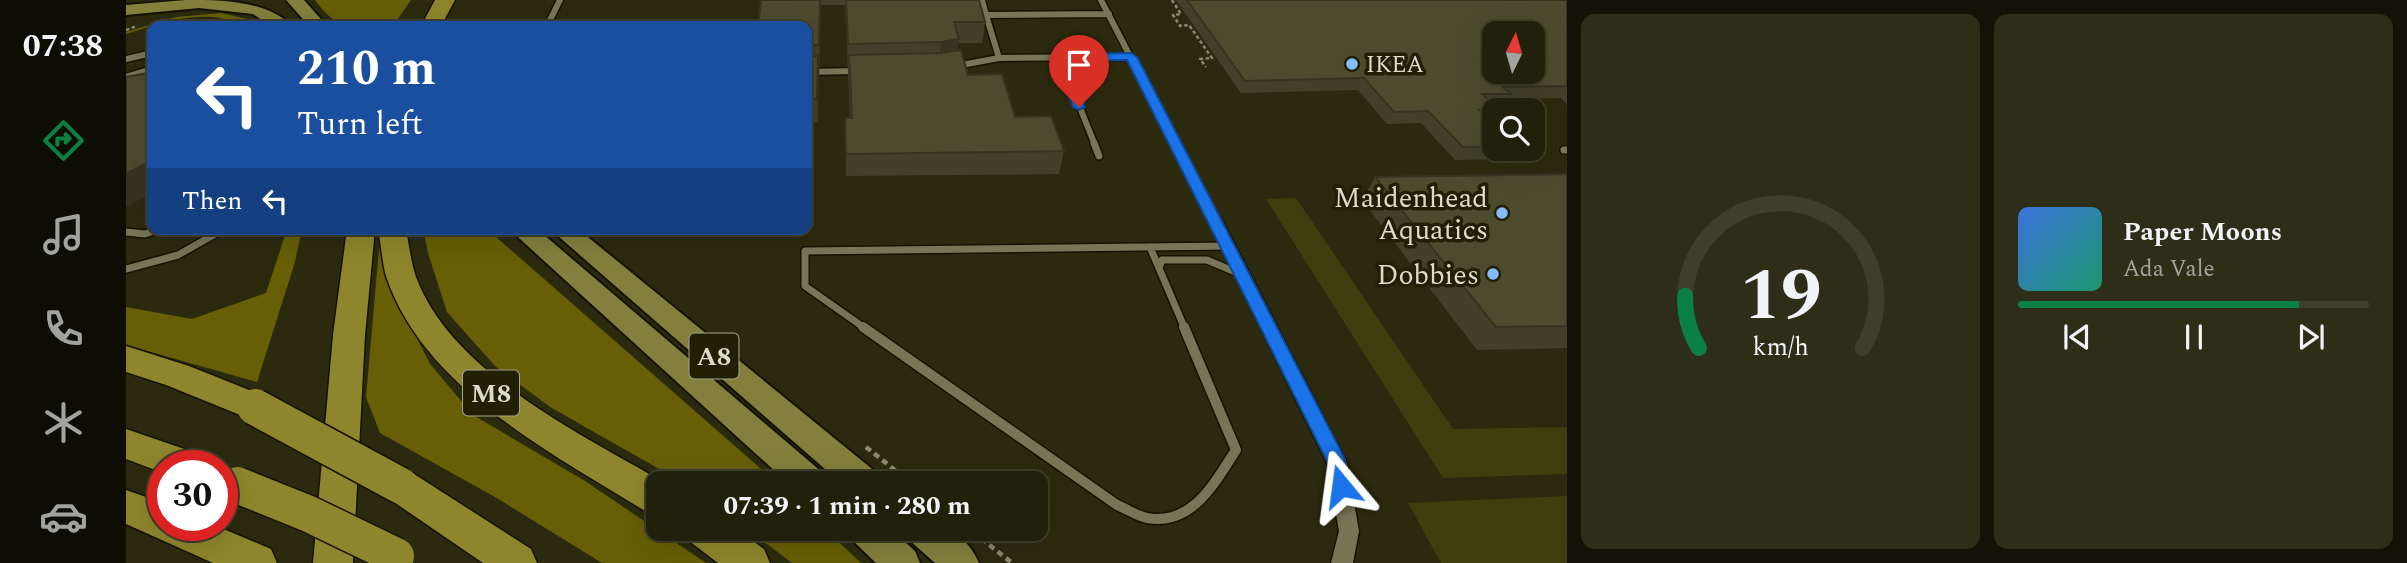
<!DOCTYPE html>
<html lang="en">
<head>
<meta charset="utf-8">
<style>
	body { margin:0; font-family:Spectral,serif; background:#2d2d18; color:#f1f3f6; height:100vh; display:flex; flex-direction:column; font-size:26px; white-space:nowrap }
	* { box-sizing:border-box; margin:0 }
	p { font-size:23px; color:#a2a39c }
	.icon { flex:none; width:38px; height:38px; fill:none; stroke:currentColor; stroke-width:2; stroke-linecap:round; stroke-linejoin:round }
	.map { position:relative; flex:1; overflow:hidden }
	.details { display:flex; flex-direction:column; gap:14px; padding:14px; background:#121206; width:840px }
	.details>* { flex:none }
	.hud { position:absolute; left:21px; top:21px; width:665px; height:214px; border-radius:14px; box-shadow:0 7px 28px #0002,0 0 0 2px #3e3e2b; background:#1a4fa0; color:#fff; overflow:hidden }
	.needle { width:46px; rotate:5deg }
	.tools { position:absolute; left:1356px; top:21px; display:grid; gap:14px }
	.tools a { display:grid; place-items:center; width:63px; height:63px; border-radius:14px; background:#21200a; box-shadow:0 7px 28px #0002,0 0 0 2px #3e3e2b; font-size:35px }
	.speed { position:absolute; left:21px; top:450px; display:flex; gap:14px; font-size:35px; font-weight:700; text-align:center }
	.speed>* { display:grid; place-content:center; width:91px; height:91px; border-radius:50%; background:#21200a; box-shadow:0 7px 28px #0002,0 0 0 2px #3e3e2b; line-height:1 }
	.speed .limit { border:10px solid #d22; background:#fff; color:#111 }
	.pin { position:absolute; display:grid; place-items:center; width:60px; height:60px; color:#fff; margin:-72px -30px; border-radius:50% 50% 50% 0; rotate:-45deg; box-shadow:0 0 7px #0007 }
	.pin .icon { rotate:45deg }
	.me { position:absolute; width:77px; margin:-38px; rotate:344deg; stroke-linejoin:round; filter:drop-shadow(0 0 5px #0008) }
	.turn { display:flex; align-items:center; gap:24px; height:147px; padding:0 35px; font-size:32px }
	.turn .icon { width:91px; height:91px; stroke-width:2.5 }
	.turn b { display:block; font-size:49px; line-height:60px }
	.then { display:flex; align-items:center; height:66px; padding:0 35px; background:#0003; gap:14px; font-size:26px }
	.details .widget { flex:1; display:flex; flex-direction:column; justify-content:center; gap:10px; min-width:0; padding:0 24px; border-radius:14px; background:#2d2d18 }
	.details .dial { align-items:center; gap:0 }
	.dial svg { height:182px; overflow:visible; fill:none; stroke:#3e3e2b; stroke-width:7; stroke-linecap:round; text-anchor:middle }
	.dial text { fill:#f1f3f6; stroke:none }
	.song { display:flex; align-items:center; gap:21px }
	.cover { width:84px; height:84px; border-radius:10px; background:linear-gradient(135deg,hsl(220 70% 55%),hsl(160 70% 35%)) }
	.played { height:7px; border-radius:4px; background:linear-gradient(90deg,#0b8043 80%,#3e3e2b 80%) }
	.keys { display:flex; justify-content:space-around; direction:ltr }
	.details .tiles { flex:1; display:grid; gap:14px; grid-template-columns:repeat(2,1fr) }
	.trip { position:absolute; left:520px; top:471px; width:402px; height:70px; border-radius:14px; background:#21200a; box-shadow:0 7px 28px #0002,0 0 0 2px #3e3e2b; font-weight:700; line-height:70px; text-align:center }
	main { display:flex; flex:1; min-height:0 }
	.dock { display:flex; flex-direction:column; width:126px; justify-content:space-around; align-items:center; background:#0d0d04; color:#a2a39c }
	.dock .icon { width:49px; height:49px }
	.dock .selected { color:#0b8043 }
	.dock b { font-size:32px; color:#f1f3f6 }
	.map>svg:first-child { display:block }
	.green { fill:#3f3c0e }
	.forest { fill:#665f06 }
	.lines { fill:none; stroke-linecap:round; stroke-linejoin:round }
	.service-far2-casing { stroke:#151200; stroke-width:9 }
	.service-far1-casing { stroke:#151200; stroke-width:10 }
	.service-casing { stroke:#151200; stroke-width:13 }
	.minor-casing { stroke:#151200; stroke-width:3 }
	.primary-casing { stroke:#151200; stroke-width:4 }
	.motorway-casing { stroke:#151200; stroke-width:3 }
	.path-far1 { stroke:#8a8973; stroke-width:2.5; stroke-dasharray:3.5 2.5; stroke-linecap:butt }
	.path { stroke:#8a8973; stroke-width:4.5; stroke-dasharray:6 4.5; stroke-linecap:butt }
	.service-far2 { stroke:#767556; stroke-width:6 }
	.service-far1 { stroke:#767556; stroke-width:7 }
	.service { stroke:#767556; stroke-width:10 }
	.minor { fill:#767556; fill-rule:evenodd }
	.primary { fill:#847f3d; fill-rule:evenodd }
	.motorway { fill:#8e862c; fill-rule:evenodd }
	.motorway-bridge-casing { stroke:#151200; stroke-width:39; stroke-linecap:butt }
	.motorway-bridge { stroke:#8e862c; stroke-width:36 }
	.wall { fill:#424028 }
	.shaded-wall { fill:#363420 }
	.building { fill:#4d4b2e; stroke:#363420; stroke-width:2; fill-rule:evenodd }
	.route { fill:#1a73e8; stroke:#114b97; stroke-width:2 }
	.poi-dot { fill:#84bcfb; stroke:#222004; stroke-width:2.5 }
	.labels { text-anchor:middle; stroke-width:7; stroke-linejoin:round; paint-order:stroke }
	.far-poi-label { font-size:23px; fill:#dddccc; stroke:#222004; text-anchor:start }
	.shield { fill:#222004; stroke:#a5a490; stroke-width:2 }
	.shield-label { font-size:26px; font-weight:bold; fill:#dddccc }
	.poi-label { font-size:28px; fill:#dddccc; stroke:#222004; text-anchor:end }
</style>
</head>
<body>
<main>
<nav class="dock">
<b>07:38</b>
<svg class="icon selected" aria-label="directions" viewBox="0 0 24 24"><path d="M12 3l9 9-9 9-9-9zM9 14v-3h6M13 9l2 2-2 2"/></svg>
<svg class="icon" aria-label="music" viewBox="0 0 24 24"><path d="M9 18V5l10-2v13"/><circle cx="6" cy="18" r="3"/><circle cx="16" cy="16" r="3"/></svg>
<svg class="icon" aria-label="phone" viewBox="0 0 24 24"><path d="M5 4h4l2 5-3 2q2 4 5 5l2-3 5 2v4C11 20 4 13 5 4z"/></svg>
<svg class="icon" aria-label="climate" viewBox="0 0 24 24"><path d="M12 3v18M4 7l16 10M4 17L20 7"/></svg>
<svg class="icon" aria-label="car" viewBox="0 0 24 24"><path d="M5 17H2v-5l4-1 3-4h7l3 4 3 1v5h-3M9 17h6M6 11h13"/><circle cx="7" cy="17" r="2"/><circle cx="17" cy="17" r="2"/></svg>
</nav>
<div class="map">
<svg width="1441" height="563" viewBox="0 0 1441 563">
	<rect width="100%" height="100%" fill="#2c2a0e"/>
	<!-- green -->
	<path class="green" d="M 1170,198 L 1327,429 L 1441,427 L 1441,474 L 1317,478 L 1140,199 Z
		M 1441,496 L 1441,563 L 1315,563 L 1282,503 Z"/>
	<!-- forest -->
	<path class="forest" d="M 189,0 L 285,0 L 267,26 C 230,26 213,34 189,0 Z
		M 95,13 L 121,19 L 134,26 C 114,26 103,18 86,17 C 56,15 28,25 0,34 L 0,32 L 50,17 Z
		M 161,229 L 176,229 L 169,262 L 131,382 L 0,345 L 0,307 L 66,319 L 140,293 Z
		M 297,229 L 361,229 L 651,483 L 558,483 L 424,407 L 369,366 L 321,312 L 302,253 Z
		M 254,238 L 272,300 L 304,364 L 347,415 L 459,481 L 580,563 L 476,563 L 369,497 L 254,433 L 240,397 Z
		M 621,529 L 699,529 L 735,563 L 666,563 Z"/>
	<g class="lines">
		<defs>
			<path id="service-far2" d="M 856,0 L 860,15
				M 975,0 L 1050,145
				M 983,14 L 860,15 L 873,58 L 1005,57
				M 421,26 L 434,0
				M 934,58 L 969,145
				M 0,59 L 26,53
				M 830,66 L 873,58
				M 681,72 L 730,71
				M 0,77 L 26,69"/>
			<path id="service-far1" d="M 968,143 L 973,156
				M 1049,143 L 1088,218
				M 1438,150 L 1441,150
				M 0,232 L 19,234 L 33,229
				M 1024,247 L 1059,329
				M 1033,268 L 1036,260 L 1081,260 L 1114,274
				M 0,269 L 52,255 L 98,229
				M 740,329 L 679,286 L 679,251 L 1102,246"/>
			<path id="service" d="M 737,327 L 991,505 C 1001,509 1011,516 1021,518 C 1067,526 1089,482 1110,450 L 1058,327"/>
			<path id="minor" d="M 1088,213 L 1095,218 L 1221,463 L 1233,531 L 1227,563 L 1205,563 L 1213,531 L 1201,463 L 1081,218 Z"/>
			<path id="primary" d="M 60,0 C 94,0 141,0 166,26 L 145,26 L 127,14 L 73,8 L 0,15 L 0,5 Z
				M 160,0 L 178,0 L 201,26 L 183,26 Z
				M 383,229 L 411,229 L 697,473 L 701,483 L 662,483 Z
				M 424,229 L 452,229 L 751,473 L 755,483 L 715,483 Z
				M 720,528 L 763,528 L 789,551 L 794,563 L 750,563 L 725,539 Z
				M 777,528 C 812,528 837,526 853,563 L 809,563 L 782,539 Z"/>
			<path id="motorway" d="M 309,0 L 329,0 L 315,26 L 295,26 Z
				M 221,229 L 249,229 L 239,335 L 227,563 L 187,563 L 207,335 Z
				M 252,229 L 280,229 C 283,245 285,262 290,277 C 326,373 455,434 539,483 L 532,483 L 532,516 L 519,511 C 426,453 297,388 260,276 C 256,262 255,244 252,229 Z
				M 0,346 L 63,366 L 141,397 L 146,407 L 141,417 L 129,421 L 40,385 L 0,372 Z
				M 0,429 L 76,455 L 81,466 L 37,466 L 37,473 L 0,459 Z
				M 275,469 L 288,474 L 405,549 L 411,563 L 357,563 L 262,498 L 256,486 L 262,474 Z
				M 0,490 L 37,503 L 37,525 L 88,525 L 145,549 L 151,563 L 87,563 L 0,524 Z
				M 558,528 L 609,528 L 638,549 L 644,563 L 592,563 L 563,541 Z"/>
		</defs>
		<!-- service-far2 casing -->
		<use href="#service-far2" class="service-far2-casing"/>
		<!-- service-far1 casing -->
		<use href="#service-far1" class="service-far1-casing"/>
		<!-- service casing -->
		<use href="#service" class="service-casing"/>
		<!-- minor casing -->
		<use href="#minor" class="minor-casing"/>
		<!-- primary casing -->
		<use href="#primary" class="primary-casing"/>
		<!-- motorway casing -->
		<use href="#motorway" class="motorway-casing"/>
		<!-- path-far1 -->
		<path class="path-far1" d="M 1046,0 L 1055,14 L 1047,15 L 1054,26 L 1063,25 L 1086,58 L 1074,59 L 1080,67
			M 0,30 L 11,26"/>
		<!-- path -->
		<path class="path" d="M 740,447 L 785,483
			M 847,532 L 886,563"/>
		<!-- service-far2 -->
		<use href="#service-far2" class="service-far2"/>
		<!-- service-far1 -->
		<use href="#service-far1" class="service-far1"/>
		<!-- service -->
		<use href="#service" class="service"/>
		<!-- minor -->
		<use href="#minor" class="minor"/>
		<!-- primary -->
		<use href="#primary" class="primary"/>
		<!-- motorway -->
		<use href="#motorway" class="motorway"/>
		<defs>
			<path id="motorway-bridge" d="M 129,407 L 275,486
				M 111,485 L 183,514 L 270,556"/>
		</defs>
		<!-- motorway-bridge casing -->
		<use href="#motorway-bridge" class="motorway-bridge-casing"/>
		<!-- motorway-bridge -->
		<use href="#motorway-bridge" class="motorway-bridge"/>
	</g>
	<!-- wall -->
	<path class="wall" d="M 635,0 L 853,0 L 859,22 L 856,43 L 832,43 L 831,51 L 842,75 L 889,117 L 938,151 L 933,174 L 720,176 L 719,118 L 724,118 L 719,5 L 695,5 L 692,122 L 681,122 L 681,26 Z
		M 1050,0 L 1441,0 L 1441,104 L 1435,98 L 1381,99 L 1377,106 L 1368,106 L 1368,116 L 1365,121 L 1368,124 L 1368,149 L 1390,149 L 1383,159 L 1329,160 L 1295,123 L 1261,124 L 1232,90 L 1115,93 Z
		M 1441,174 L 1441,348 L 1351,350 L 1236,200 L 1249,177 Z"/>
	<!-- shaded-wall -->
	<path class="shaded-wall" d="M 694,0 L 695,0 L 693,66 L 693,45 Z
		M 833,39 L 830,60 L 813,63 L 815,42 Z
		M 692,56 L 693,77 L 692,122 L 691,99 Z
		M 26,160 L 26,193 L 0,207 L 0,174 Z"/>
	<!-- building -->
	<path class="building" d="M 635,0 L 694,0 L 693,45 L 681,45 L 681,26 L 632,26 Z
		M 720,0 L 853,0 L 859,22 L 828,22 L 833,39 L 815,42 L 722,44 Z
		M 1061,0 L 1441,0 L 1441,86 L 1377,87 L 1385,94 L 1356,94 L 1373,110 L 1354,110 L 1368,124 L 1368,147 L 1337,147 L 1302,111 L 1268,112 L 1238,78 L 1119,81 ZM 1368,33 L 1407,33 L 1407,72 L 1368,72 Z
		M 835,50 L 842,75 L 876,74 L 889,117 L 925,116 L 938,151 L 720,154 L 719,118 L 726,118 L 723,55 L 816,53 Z
		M 681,56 L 692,56 L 691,99 L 681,99 Z
		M 22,73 L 22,77 L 26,76 L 26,160 L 0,174 L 0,77 Z
		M 1441,174 L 1441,326 L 1370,327 L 1249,177 Z"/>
	<!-- route -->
	<path class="route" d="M 1005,53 L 1011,57 L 1218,457 L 1225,486 L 1222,492 L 1215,495 L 1208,492 L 1202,463 L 1001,60 L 941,61 L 959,107 L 953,110 L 947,107 L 928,58 L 934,54 Z"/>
	<!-- markers -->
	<g class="poi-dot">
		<circle cx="1226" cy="64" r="7"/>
		<circle cx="1376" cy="213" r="7"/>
		<circle cx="1367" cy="274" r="7"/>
	</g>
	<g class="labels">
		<!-- far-poi labels -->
		<g class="far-poi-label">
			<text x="1240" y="72">IKEA</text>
		</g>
		<!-- shield labels -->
		<g class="shield">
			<rect x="563.5" y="333.5" width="49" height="45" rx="5"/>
			<rect x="337" y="370.5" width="56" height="45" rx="5"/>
		</g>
		<g class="shield-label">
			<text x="588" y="365">A8</text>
			<text x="365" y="402">M8</text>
		</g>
		<!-- poi labels -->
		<g class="poi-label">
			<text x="1362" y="207">Maidenhead<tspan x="1362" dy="32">Aquatics</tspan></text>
			<text x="1353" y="284">Dobbies</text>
		</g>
	</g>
</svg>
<div class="tools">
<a><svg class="needle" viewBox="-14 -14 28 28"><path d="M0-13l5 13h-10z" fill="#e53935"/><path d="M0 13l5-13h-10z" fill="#a2a39c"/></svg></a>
<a><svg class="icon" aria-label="search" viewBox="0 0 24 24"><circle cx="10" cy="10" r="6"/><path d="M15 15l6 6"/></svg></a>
</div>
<div class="speed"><div class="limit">30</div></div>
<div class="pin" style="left:953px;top:107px;background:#d93025"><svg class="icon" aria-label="arrive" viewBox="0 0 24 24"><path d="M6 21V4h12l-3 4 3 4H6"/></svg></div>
<svg class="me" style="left:1215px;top:486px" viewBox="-20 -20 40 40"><path d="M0-17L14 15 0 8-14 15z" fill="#1a73e8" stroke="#fff" stroke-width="4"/></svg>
<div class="trip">07:39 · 1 min · 280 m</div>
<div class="hud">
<div class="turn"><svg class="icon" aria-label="left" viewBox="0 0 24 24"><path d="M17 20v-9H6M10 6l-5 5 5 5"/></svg><div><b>210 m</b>Turn left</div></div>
<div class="then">Then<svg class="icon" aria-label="left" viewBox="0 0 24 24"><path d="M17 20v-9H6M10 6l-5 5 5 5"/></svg></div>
</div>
</div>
<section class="details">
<div class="tiles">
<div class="widget dial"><svg viewBox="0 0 100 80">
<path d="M14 69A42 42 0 1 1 86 69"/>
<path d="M14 69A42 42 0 0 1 8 46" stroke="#0b8043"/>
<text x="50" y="56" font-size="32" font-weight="700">19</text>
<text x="50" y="72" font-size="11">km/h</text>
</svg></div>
<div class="widget">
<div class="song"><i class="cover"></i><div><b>Paper Moons</b><p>Ada Vale</p></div></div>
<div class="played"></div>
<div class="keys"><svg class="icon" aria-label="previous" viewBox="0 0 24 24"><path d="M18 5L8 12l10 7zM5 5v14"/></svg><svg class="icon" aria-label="pause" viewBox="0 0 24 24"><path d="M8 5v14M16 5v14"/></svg><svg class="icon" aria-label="next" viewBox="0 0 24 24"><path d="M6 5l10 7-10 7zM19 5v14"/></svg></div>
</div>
</div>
</section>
</main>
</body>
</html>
